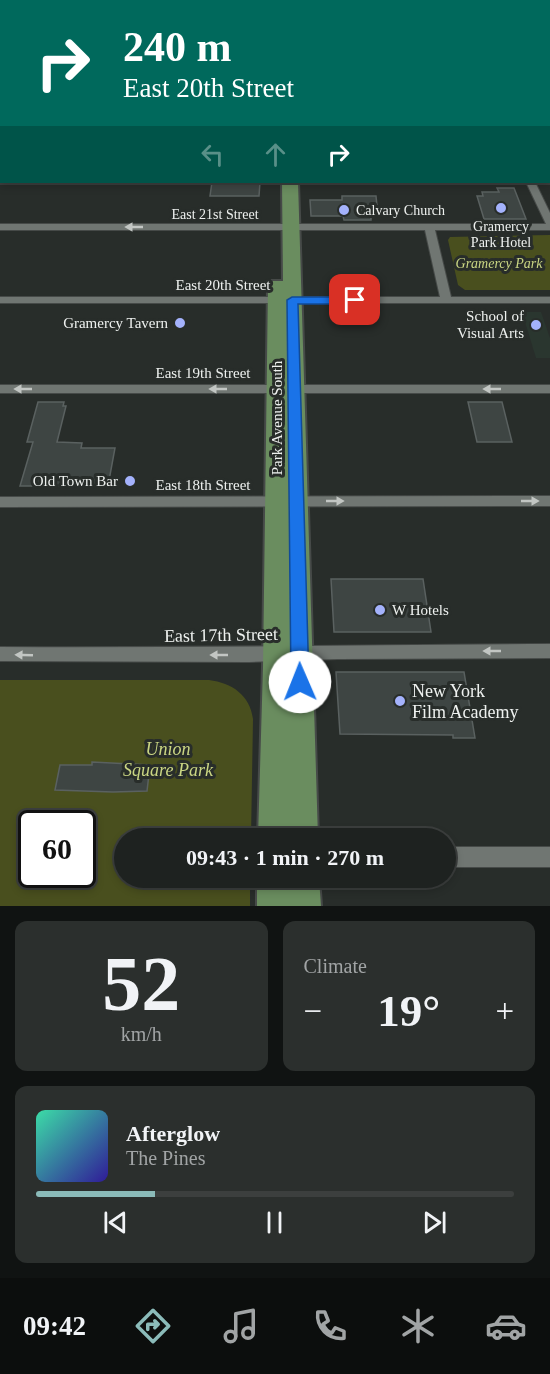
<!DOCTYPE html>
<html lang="en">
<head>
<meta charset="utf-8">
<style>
	body { margin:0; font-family:"Times New Roman",serif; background:#2b2f2d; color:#f1f3f6; height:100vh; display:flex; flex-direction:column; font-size:22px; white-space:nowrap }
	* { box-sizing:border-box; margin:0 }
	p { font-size:20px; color:#a1a4a5 }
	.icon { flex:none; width:33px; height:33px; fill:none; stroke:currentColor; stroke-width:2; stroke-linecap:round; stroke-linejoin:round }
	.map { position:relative; height:906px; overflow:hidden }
	.side { display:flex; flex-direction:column; gap:15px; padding:15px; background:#101312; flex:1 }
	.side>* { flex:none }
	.guide { position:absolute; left:0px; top:0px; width:550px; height:183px; box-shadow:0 3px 9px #0003,0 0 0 2px #3c3f3e; background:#00695c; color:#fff; overflow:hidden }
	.speed { position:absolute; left:18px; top:810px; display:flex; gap:12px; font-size:30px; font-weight:700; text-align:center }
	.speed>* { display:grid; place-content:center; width:78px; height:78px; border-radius:50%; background:#1e2220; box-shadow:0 3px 9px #0003,0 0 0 2px #3c3f3e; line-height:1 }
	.speed .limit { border:3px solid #111; border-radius:9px; background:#fff; color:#111 }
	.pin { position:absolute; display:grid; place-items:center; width:51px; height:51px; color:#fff; margin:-26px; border-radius:12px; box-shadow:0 3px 9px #0006 }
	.me { position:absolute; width:66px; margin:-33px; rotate:359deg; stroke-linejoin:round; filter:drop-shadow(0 0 4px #0008) }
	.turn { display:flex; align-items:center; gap:21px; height:126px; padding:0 24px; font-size:27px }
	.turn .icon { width:78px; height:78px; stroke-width:2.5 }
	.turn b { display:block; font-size:42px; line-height:51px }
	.lanes { display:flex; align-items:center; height:57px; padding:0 24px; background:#0003; justify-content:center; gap:30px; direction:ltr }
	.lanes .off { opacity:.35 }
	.big { font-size:45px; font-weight:600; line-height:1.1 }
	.side .card { flex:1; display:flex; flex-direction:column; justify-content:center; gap:9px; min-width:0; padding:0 21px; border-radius:12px; background:#2b2f2d }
	.side .dial { align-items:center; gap:0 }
	.dial b { font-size:78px; line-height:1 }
	.song { display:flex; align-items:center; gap:18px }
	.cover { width:72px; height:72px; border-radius:9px; background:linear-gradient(135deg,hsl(160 70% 55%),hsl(250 70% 35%)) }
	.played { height:6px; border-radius:3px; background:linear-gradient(90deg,#8bbbb9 25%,#3c3f3e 25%) }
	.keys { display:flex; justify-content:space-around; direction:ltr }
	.heat { display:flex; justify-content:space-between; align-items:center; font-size:33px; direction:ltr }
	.side .tiles { flex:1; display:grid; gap:15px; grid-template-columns:1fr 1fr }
	.card:last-child { grid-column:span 2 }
	.trip { position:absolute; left:114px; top:828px; width:342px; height:60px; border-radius:30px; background:#1e2220; box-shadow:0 3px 9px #0003,0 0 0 2px #3c3f3e; font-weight:600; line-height:60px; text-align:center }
	.tabs { display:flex; height:96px; justify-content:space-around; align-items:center; background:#0c0e0d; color:#a1a4a5 }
	.tabs .icon { width:42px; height:42px }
	.tabs .active { color:#8bbbb9 }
	.tabs b { font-size:27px; color:#f1f3f6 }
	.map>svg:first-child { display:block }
	.built { fill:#2a362f }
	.green { fill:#494f1e; fill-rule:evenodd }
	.building { fill:#3e4543; stroke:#5a6160; stroke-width:1.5 }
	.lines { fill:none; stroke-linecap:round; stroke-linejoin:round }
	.minor-casing { stroke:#464a48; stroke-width:2 }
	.secondary-casing { stroke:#464a48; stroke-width:2 }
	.primary-casing { stroke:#464a48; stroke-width:4 }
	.minor { fill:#707672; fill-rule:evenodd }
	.secondary { fill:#6d8269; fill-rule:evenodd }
	.primary { fill:#6a8d5f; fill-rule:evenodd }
	.oneway { fill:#c2c6c3 }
	.route { fill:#1a73e8; stroke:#114b97; stroke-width:1.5 }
	.poi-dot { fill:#a4b2fc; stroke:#282d2a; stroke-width:2 }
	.labels { text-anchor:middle; stroke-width:6; stroke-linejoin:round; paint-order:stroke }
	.far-poi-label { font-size:14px; fill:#eef1ef; stroke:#282d2a; text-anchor:start }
	.far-street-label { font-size:14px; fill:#eef1ef; stroke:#282d2a }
	.far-park-label { font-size:14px; font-style:italic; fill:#cad683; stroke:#282d2a }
	.street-label { font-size:15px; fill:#eef1ef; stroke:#282d2a }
	.poi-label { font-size:15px; fill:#eef1ef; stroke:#282d2a; text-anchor:end }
	.near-street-label { font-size:18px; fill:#eef1ef; stroke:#282d2a }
	.near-poi-label { font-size:18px; fill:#eef1ef; stroke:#282d2a; text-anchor:start }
	.near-park-label { font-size:18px; font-style:italic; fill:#cad683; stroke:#282d2a }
</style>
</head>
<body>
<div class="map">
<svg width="550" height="906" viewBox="0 0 550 906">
	<rect width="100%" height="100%" fill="#282d2a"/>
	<!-- built -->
	<path class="built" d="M 522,312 L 541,312 L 550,338 L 550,358 L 536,358 Z"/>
	<!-- green -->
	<path class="green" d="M 550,235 L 550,290 L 465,290 L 458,285 L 448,240 L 450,237 Z
		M 0,680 L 209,680 C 232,683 250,695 253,719 L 251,838 L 124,838 L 124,878 L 250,878 L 250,906 L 0,906 ZM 32,824 L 82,824 L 82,874 L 32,874 Z"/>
	<!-- building -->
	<path class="building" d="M 212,182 L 260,182 L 259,196 L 210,196 Z
		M 497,188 L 514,188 L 526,219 L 484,219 L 477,196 L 483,196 L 482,192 L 499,192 Z
		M 342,196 L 376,196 L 378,216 L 371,216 L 371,220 L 344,220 L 343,216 L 311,216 L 310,200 L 342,200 Z
		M 38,402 L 64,402 L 63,406 L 66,406 L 57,442 L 82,443 L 81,448 L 115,448 L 108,486 L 20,486 L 33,442 L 27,442 Z
		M 468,402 L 502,402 L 512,442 L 477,442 Z
		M 331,579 L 423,579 L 431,632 L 334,632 Z
		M 336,672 L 464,672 L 475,738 L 453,738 L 453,735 L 340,734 Z
		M 92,762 L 150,765 L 147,791 L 113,792 L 55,790 L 60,765 L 92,765 Z"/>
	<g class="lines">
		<defs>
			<path id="minor" d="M 0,163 L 2,163 L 2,169 L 0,169 Z
				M 549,163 L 550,163 L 550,169 L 549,169 Z
				M 526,182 L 535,182 L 550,213 L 550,230 L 435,230 L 451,297 L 550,297 L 550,303 L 0,303 L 0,297 L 440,297 L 425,230 L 0,230 L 0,224 L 546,224 Z
				M 0,385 L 550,385 L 550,393 L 0,393 Z
				M 550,496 L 550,506 L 0,507 L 0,497 Z
				M 550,644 L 550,658 L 338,659 L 249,662 L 0,661 L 0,647 C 183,648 367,645 550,644 Z
				M 446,847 L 550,847 L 550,867 L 446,867 Z"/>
			<path id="secondary" d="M 101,0 L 111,0 L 100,2 Z
				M 451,0 L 461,0 L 461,2 L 451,2 Z
				M 549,62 L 550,62 L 550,68 L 549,68 Z
				M 0,107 L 2,107 L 2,115 L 0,115 Z
				M 549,107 L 550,107 L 550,115 L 549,115 Z"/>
			<path id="primary" d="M 282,0 L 294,0 L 294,2 L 282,2 Z
				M 282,182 L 298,182 L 318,838 L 258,838 L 263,667 L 268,285 L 271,281 L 283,281 Z
				M 257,878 L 319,878 L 321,906 L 257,906 Z"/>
		</defs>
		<!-- minor casing -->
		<use href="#minor" class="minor-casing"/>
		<!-- secondary casing -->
		<use href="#secondary" class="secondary-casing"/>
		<!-- primary casing -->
		<use href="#primary" class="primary-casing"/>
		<!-- minor -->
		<use href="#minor" class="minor"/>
		<!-- secondary -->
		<use href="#secondary" class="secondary"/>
		<!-- primary -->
		<use href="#primary" class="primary"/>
	</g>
	<!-- one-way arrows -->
	<defs><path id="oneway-solid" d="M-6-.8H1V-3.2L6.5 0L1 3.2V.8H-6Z" transform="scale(1.5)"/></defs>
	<g class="oneway">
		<use href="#oneway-solid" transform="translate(134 227) rotate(-180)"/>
		<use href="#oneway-solid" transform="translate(23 389) rotate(-180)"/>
		<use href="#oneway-solid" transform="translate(218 389) rotate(-180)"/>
		<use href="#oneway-solid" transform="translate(492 389) rotate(180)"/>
		<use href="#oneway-solid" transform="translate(335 501)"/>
		<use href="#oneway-solid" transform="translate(530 501)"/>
		<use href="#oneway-solid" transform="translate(492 651) rotate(180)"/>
		<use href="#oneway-solid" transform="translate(24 655) rotate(-178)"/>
		<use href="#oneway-solid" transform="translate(219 655) rotate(180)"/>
	</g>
	<!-- route -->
	<path class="route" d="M 292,297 L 355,297 L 361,300 L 355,304 L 298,304 L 309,682 L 306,687 L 300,690 L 294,687 L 291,682 L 287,300 Z"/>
	<!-- markers -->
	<g class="poi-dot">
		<circle cx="501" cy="208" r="6"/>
		<circle cx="344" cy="210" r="6"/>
		<circle cx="180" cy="323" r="6"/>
		<circle cx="536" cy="325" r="6"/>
		<circle cx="130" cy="481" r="6"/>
		<circle cx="380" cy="610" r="6"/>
		<circle cx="400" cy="701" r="6"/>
	</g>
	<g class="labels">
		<!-- far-poi labels -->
		<g class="far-poi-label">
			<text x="356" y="215">Calvary Church</text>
			<text x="501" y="231" text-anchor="middle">Gramercy<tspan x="501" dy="16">Park Hotel</tspan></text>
		</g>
		<!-- far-street labels -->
		<g class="far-street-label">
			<text x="215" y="219">East 21st Street</text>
		</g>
		<!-- far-park labels -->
		<g class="far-park-label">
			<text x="499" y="268">Gramercy Park</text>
		</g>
		<!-- street labels -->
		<g class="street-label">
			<text x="223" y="290">East 20th Street</text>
			<text x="203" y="378">East 19th Street</text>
			<text transform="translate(277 418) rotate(-90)" y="5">Park Avenue South</text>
			<text x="203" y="490">East 18th Street</text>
		</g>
		<!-- poi labels -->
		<g class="poi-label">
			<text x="524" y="321">School of<tspan x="524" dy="17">Visual Arts</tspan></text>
			<text x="168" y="328">Gramercy Tavern</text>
			<text x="118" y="486">Old Town Bar</text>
			<text x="392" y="615" text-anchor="start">W Hotels</text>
		</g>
		<!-- near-street labels -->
		<g class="near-street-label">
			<text transform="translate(221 635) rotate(-1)" y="6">East 17th Street</text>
		</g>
		<!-- near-poi labels -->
		<g class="near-poi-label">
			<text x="412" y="697">New York<tspan x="412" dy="21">Film Academy</tspan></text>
		</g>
		<!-- near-park labels -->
		<g class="near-park-label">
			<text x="168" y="755">Union<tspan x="168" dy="21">Square Park</tspan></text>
		</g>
	</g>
</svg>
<div class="speed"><div class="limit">60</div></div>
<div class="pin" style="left:355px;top:300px;background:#d93025"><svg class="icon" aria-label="arrive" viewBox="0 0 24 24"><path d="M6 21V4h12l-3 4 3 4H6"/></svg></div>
<svg class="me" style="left:300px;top:682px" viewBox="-20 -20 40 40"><circle r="19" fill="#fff"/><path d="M0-13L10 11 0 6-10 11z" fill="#1a73e8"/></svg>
<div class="trip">09:43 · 1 min · 270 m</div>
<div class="guide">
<div class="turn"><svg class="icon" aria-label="right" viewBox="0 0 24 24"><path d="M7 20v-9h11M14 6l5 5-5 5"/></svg><div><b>240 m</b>East 20th Street</div></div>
<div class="lanes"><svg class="icon off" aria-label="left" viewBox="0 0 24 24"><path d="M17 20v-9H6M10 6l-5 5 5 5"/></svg><svg class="icon off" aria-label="ahead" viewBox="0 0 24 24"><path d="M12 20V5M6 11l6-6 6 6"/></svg><svg class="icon" aria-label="right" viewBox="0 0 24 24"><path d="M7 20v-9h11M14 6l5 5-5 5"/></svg></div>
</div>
</div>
<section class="side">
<div class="tiles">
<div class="card dial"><b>52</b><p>km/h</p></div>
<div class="card"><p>Climate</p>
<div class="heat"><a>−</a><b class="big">19°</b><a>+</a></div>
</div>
<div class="card">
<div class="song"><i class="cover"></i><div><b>Afterglow</b><p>The Pines</p></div></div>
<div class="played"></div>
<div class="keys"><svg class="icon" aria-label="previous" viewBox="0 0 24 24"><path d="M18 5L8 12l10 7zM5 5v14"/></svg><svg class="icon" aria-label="pause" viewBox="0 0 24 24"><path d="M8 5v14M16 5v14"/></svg><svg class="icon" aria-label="next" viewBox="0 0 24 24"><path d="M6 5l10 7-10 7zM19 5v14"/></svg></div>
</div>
</div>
</section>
<nav class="tabs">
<b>09:42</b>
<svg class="icon active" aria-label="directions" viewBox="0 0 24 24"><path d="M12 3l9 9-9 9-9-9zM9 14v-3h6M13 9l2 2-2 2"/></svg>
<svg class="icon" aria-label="music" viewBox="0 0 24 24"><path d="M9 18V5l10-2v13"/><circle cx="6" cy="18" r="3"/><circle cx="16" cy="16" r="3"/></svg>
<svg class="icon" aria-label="phone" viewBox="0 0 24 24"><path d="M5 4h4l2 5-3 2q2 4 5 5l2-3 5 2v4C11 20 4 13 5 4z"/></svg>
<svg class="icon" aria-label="climate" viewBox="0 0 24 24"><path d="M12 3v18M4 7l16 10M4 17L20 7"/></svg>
<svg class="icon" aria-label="car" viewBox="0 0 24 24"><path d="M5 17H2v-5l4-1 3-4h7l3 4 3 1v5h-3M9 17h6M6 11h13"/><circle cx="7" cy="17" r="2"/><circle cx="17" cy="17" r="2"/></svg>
</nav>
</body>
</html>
